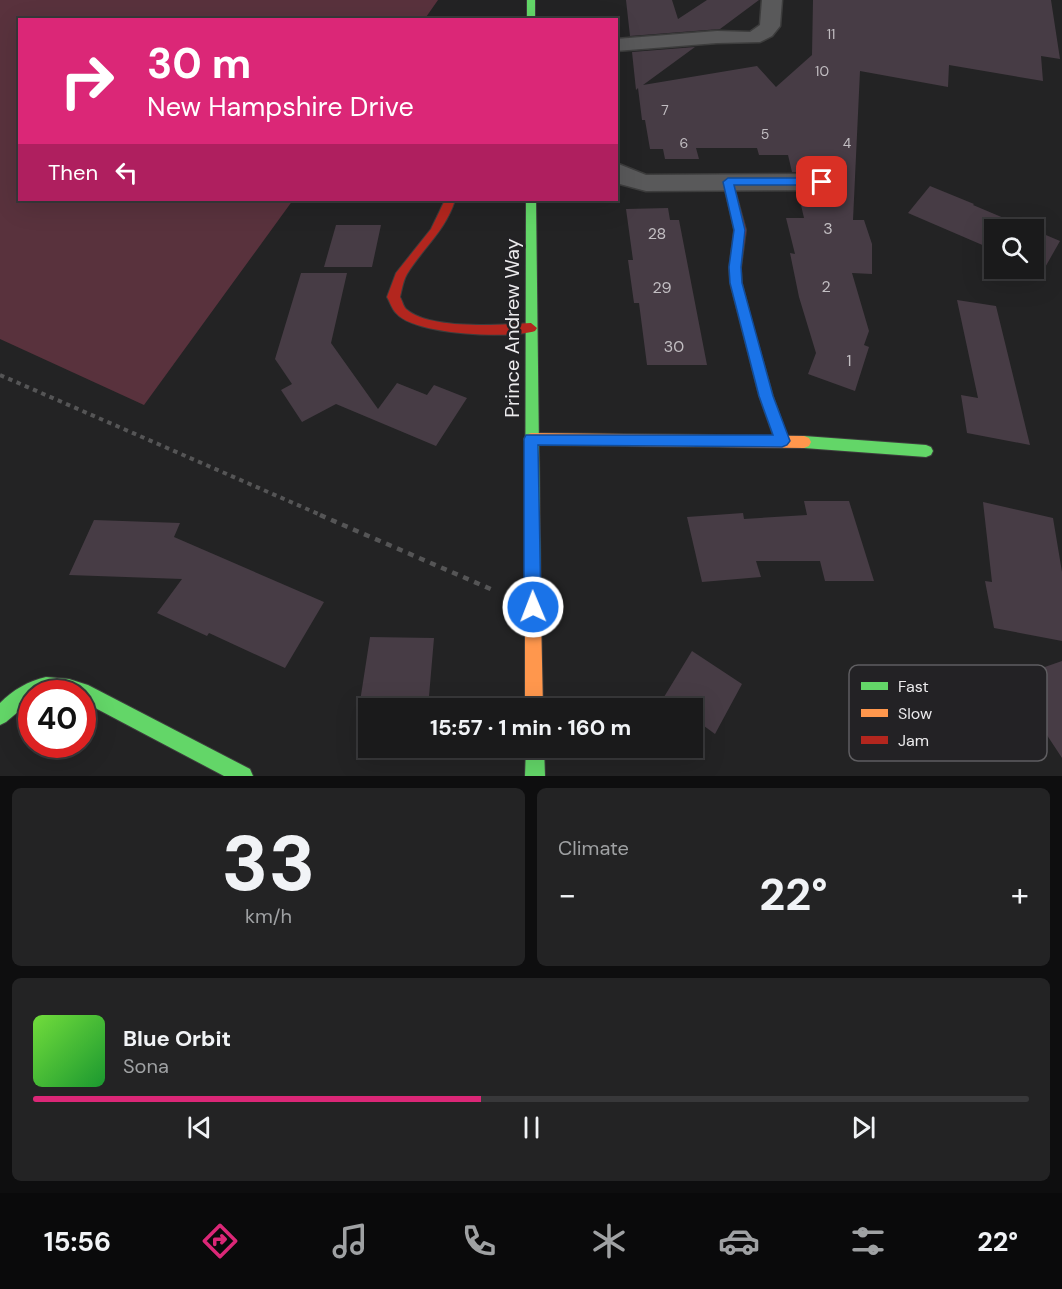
<!DOCTYPE html>
<html lang="en">
<head>
<meta charset="utf-8">
<style>
	body { margin:0; font-family:"DM Sans",sans-serif; background:#232324; color:#f1f3f6; height:100vh; display:flex; flex-direction:column; font-size:22px; white-space:nowrap }
	* { box-sizing:border-box; margin:0 }
	p { font-size:20px; color:#9fa1a3 }
	.icon { flex:none; width:33px; height:33px; fill:none; stroke:currentColor; stroke-width:2; stroke-linecap:round; stroke-linejoin:round }
	.map { position:relative; height:776px; overflow:hidden }
	.sheet { display:flex; flex-direction:column; gap:12px; padding:12px; background:#0e0e0f; flex:1 }
	.sheet>* { flex:none }
	.hud { position:absolute; left:18px; top:18px; width:600px; height:183px; border-radius:0px; box-shadow:0 6px 24px #0002,0 0 0 2px #38383a; background:#db2777; color:#fff; overflow:hidden }
	.fabs { position:absolute; left:984px; top:219px; display:grid; gap:12px }
	.fabs a { display:grid; place-items:center; width:60px; height:60px; border-radius:0px; background:#1a1a1b; box-shadow:0 6px 24px #0002,0 0 0 2px #38383a; font-size:30px }
	.speed { position:absolute; left:18px; top:680px; display:flex; gap:12px; font-size:30px; font-weight:700; text-align:center }
	.speed>* { display:grid; place-content:center; width:78px; height:78px; border-radius:50%; background:#1a1a1b; box-shadow:0 6px 24px #0002,0 0 0 2px #38383a; line-height:1 }
	.speed .limit { border:9px solid #d22; background:#fff; color:#111 }
	.pin { position:absolute; display:grid; place-items:center; width:51px; height:51px; color:#fff; margin:-26px; border-radius:12px; box-shadow:0 3px 9px #0006 }
	.me { position:absolute; width:66px; margin:-33px; rotate:359deg; stroke-linejoin:round; filter:drop-shadow(0 0 4px #0008) }
	.turn { display:flex; align-items:center; gap:21px; height:126px; padding:0 30px; font-size:27px }
	.turn .icon { width:78px; height:78px; stroke-width:2.5 }
	.turn b { display:block; font-size:42px; line-height:51px }
	.then { display:flex; align-items:center; height:57px; padding:0 30px; background:#0003; gap:12px; font-size:22px }
	.big { font-size:45px; font-weight:700; line-height:1.1 }
	.sheet .card { flex:1; display:flex; flex-direction:column; justify-content:center; gap:9px; min-width:0; padding:0 21px; border-radius:9px; background:#232324 }
	.sheet .dial { align-items:center; gap:0 }
	.dial b { font-size:78px; line-height:1 }
	.song { display:flex; align-items:center; gap:18px }
	.cover { width:72px; height:72px; border-radius:9px; background:linear-gradient(135deg,hsl(100 70% 55%),hsl(130 70% 35%)) }
	.played { height:6px; border-radius:3px; background:linear-gradient(90deg,#db2777 45%,#38383a 45%) }
	.keys { display:flex; justify-content:space-around; direction:ltr }
	.heat { display:flex; justify-content:space-between; align-items:center; font-size:33px; direction:ltr }
	.sheet .tiles { flex:1; display:grid; gap:12px; grid-template-columns:1fr 1fr }
	.card:last-child { grid-column:span 2 }
	.trip { position:absolute; left:358px; top:698px; width:345px; height:60px; border-radius:0px; background:#1a1a1b; box-shadow:0 6px 24px #0002,0 0 0 2px #38383a; font-weight:700; line-height:60px; text-align:center }
	.menu { display:flex; height:96px; justify-content:space-around; align-items:center; background:#0a0a0b; color:#9fa1a3 }
	.menu .icon { width:42px; height:42px }
	.menu .on { color:#db2777 }
	.menu b { font-size:27px; color:#f1f3f6 }
	.map>svg:first-child { display:block }
	.green { fill:#59323d }
	.building { fill:#473c45 }
	.lines { fill:none; stroke-linecap:round; stroke-linejoin:round }
	.street-casing { stroke:#3d3d3d; stroke-width:3 }
	.fast-casing { stroke:#3d3d3d; stroke-width:2 }
	.slow-casing { stroke:#3d3d3d; stroke-width:2 }
	.jam-casing { stroke:#3d3d3d; stroke-width:2 }
	.path-far1 { stroke:#555556; stroke-width:4; stroke-dasharray:4.5 4.5; stroke-linecap:butt }
	.path { stroke:#555556; stroke-width:4.5; stroke-dasharray:6 6; stroke-linecap:butt }
	.street { fill:#59595a; fill-rule:evenodd }
	.fast { fill:#63d668; fill-rule:evenodd }
	.slow { fill:#ff974d; fill-rule:evenodd }
	.jam { fill:#b3261e; fill-rule:evenodd }
	.route { fill:#1a73e8; stroke:#114b97; stroke-width:1.5 }
	.labels { text-anchor:middle; stroke-width:5; stroke-linejoin:round; paint-order:stroke }
	.far-number-label { font-size:14px; fill:#c2bec2 }
	.number-label { font-size:16px; fill:#c2bec2 }
	.street-label { font-size:20px; fill:#ebeaec; stroke:#232225 }
	.key { fill:#232225; stroke:#5f5e61; stroke-width:1.5 }
	.key-label { font-size:16px; fill:#ebeaec }
</style>
</head>
<body>
<div class="map">
<svg width="1062" height="776" viewBox="0 0 1062 776">
	<rect width="100%" height="100%" fill="#232324"/>
	<!-- green -->
	<path class="green" d="M 0,0 L 438,0 L 424,20 L 20,20 L 20,200 L 293,200 L 144,405 L 0,339 Z"/>
	<!-- building -->
	<path class="building" d="M 626,0 L 672,0 L 678,19 L 707,0 L 759,0 L 720,29 L 630,36 Z
		M 813,0 L 1051,0 L 1060,59 L 1041,56 L 1043,81 L 949,65 L 948,87 L 860,71 L 853,220 L 864,220 L 872,244 L 872,274 L 852,273 L 869,331 L 864,345 L 869,347 L 855,391 L 808,374 L 816,353 L 799,297 L 790,253 L 795,254 L 786,218 L 804,218 L 798,192 L 831,190 L 837,181 L 831,174 L 822,172 L 792,172 L 788,155 L 759,155 L 757,148 L 696,148 L 699,159 L 665,159 L 663,149 L 650,149 L 645,120 L 642,120 L 638,88 L 636,90 L 632,52 L 695,47 L 643,85 L 757,66 L 776,87 L 812,55 Z
		M 930,186 L 974,204 L 973,205 L 1032,230 L 994,230 L 994,250 L 908,213 Z
		M 668,208 L 670,220 L 679,220 L 707,365 L 647,365 L 639,303 L 634,303 L 628,260 L 633,260 L 626,209 Z
		M 336,225 L 381,225 L 372,267 L 324,267 Z
		M 1034,230 L 1060,241 L 1043,271 L 1034,267 Z
		M 301,273 L 347,273 L 331,343 L 378,409 L 397,383 L 427,395 L 434,385 L 467,398 L 436,446 L 336,404 L 302,422 L 281,390 L 292,384 L 275,359 Z
		M 957,300 L 996,306 L 1030,445 L 967,433 L 961,395 L 978,398 Z
		M 804,501 L 849,501 L 874,581 L 825,581 L 820,561 L 756,561 L 761,577 L 702,582 L 687,517 L 743,513 L 744,519 L 807,515 Z
		M 983,502 L 1053,518 L 1062,572 L 1062,641 L 994,628 L 985,581 L 992,582 Z
		M 94,520 L 180,523 L 174,537 L 324,602 L 285,668 L 209,633 L 207,636 L 157,613 L 182,579 L 69,575 Z
		M 370,637 L 434,638 L 428,708 L 359,708 Z
		M 692,651 L 742,684 L 715,734 L 693,718 L 693,708 L 679,708 L 664,697 Z
		M 1062,661 L 1062,758 L 1010,679 Z"/>
	<g class="lines">
		<defs>
			<path id="street" d="M 762,0 L 782,0 L 780,26 L 772,36 L 760,42 L 717,43 L 616,51 L 616,39 L 717,31 L 750,32 L 760,25 Z
				M 616,163 L 646,175 L 822,174 L 831,176 L 835,182 L 831,188 L 822,190 L 646,191 L 616,183 Z"/>
			<path id="fast" d="M 527,0 L 535,0 L 535,20 L 527,20 Z
				M 526,200 L 536,200 L 541,616 L 539,622 L 533,624 L 527,622 L 525,616 Z
				M 746,317 L 752,322 L 773,396 L 789,441 L 787,445 L 782,447 L 777,445 L 775,441 L 759,396 L 740,322 Z
				M 804,436 L 926,445 L 931,447 L 933,451 L 931,455 L 926,457 L 804,448 L 799,446 L 797,442 L 799,438 Z
				M 46,677 L 69,679 L 88,685 L 250,769 L 253,776 L 224,776 L 82,701 L 82,693 L 32,693 L 32,700 L 6,722 L 0,725 L 0,703 C 13,690 28,681 46,677 Z
				M 526,747 L 544,747 L 545,776 L 525,776 Z"/>
			<path id="slow" d="M 531,433 L 804,436 L 809,438 L 811,442 L 809,446 L 804,448 L 531,445 L 526,443 L 524,439 L 526,435 Z
				M 533,608 L 539,610 L 541,616 L 543,708 L 525,708 L 525,616 L 527,610 Z"/>
			<path id="jam" d="M 728,179 L 733,182 L 746,230 L 741,268 L 742,283 L 752,322 L 746,327 L 740,322 L 730,283 L 729,268 L 734,230 L 723,182 Z
				M 445,200 L 455,200 C 446,230 423,248 407,274 C 403,281 402,289 400,297 C 402,300 403,306 406,309 C 429,330 501,325 531,323 L 537,328 L 535,331 C 510,339 413,335 396,313 C 392,309 390,302 387,297 L 396,273 L 431,229 Z"/>
		</defs>
		<!-- street casing -->
		<use href="#street" class="street-casing"/>
		<!-- fast casing -->
		<use href="#fast" class="fast-casing"/>
		<!-- slow casing -->
		<use href="#slow" class="slow-casing"/>
		<!-- jam casing -->
		<use href="#jam" class="jam-casing"/>
		<!-- path-far1 -->
		<path class="path-far1" d="M 0,375 L 323,516"/>
		<!-- path -->
		<path class="path" d="M 320,515 L 493,590"/>
		<!-- street -->
		<use href="#street" class="street"/>
		<!-- fast -->
		<use href="#fast" class="fast"/>
		<!-- slow -->
		<use href="#slow" class="slow"/>
		<!-- jam -->
		<use href="#jam" class="jam"/>
	</g>
	<!-- route -->
	<path class="route" d="M 728,178 L 822,178 L 827,182 L 822,185 L 734,185 L 745,230 L 741,267 L 742,283 L 773,396 L 790,441 L 787,445 L 782,447 L 538,445 L 541,607 L 539,613 L 533,616 L 527,613 L 524,607 L 524,439 L 526,435 L 773,435 L 759,396 L 730,283 L 729,267 L 734,230 L 723,182 Z"/>
	<g class="labels">
		<!-- far-number labels -->
		<g class="far-number-label">
			<text x="831" y="39">11</text>
			<text x="822" y="76">10</text>
			<text x="665" y="115">7</text>
			<text x="765" y="139">5</text>
			<text x="684" y="148">6</text>
			<text x="847" y="148">4</text>
		</g>
		<!-- number labels -->
		<g class="number-label">
			<text x="828" y="234">3</text>
			<text x="657" y="239">28</text>
			<text x="826" y="292">2</text>
			<text x="662" y="293">29</text>
			<text x="674" y="352">30</text>
			<text x="849" y="366">1</text>
		</g>
		<!-- street labels -->
		<g class="street-label">
			<text transform="translate(512 328) rotate(-90)" y="7">Prince Andrew Way</text>
		</g>
	</g>
	<!-- legend -->
	<rect x="849" y="665" width="198" height="96" rx="9" class="key"/>
	<rect x="861" y="682" width="27" height="8" fill="#63d668"/>
	<rect x="861" y="709" width="27" height="8" fill="#ff974d"/>
	<rect x="861" y="736" width="27" height="8" fill="#b3261e"/>
	<g class="key-label">
		<text x="898" y="692">Fast</text>
		<text x="898" y="719">Slow</text>
		<text x="898" y="746">Jam</text>
	</g>
</svg>
<div class="fabs">
<a><svg class="icon" aria-label="search" viewBox="0 0 24 24"><circle cx="10" cy="10" r="6"/><path d="M15 15l6 6"/></svg></a>
</div>
<div class="speed"><div class="limit">40</div></div>
<div class="pin" style="left:822px;top:182px;background:#d93025"><svg class="icon" aria-label="arrive" viewBox="0 0 24 24"><path d="M6 21V4h12l-3 4 3 4H6"/></svg></div>
<svg class="me" style="left:533px;top:607px" viewBox="-20 -20 40 40"><circle r="17" fill="#1a73e8" stroke="#fff" stroke-width="3"/><path d="M0-11L8 9 0 5-8 9z" fill="#fff"/></svg>
<div class="trip">15:57 · 1 min · 160 m</div>
<div class="hud">
<div class="turn"><svg class="icon" aria-label="right" viewBox="0 0 24 24"><path d="M7 20v-9h11M14 6l5 5-5 5"/></svg><div><b>30 m</b>New Hampshire Drive</div></div>
<div class="then">Then<svg class="icon" aria-label="left" viewBox="0 0 24 24"><path d="M17 20v-9H6M10 6l-5 5 5 5"/></svg></div>
</div>
</div>
<section class="sheet">
<div class="tiles">
<div class="card dial"><b>33</b><p>km/h</p></div>
<div class="card"><p>Climate</p>
<div class="heat"><a>−</a><b class="big">22°</b><a>+</a></div>
</div>
<div class="card">
<div class="song"><i class="cover"></i><div><b>Blue Orbit</b><p>Sona</p></div></div>
<div class="played"></div>
<div class="keys"><svg class="icon" aria-label="previous" viewBox="0 0 24 24"><path d="M18 5L8 12l10 7zM5 5v14"/></svg><svg class="icon" aria-label="pause" viewBox="0 0 24 24"><path d="M8 5v14M16 5v14"/></svg><svg class="icon" aria-label="next" viewBox="0 0 24 24"><path d="M6 5l10 7-10 7zM19 5v14"/></svg></div>
</div>
</div>
</section>
<nav class="menu">
<b>15:56</b>
<svg class="icon on" aria-label="directions" viewBox="0 0 24 24"><path d="M12 3l9 9-9 9-9-9zM9 14v-3h6M13 9l2 2-2 2"/></svg>
<svg class="icon" aria-label="music" viewBox="0 0 24 24"><path d="M9 18V5l10-2v13"/><circle cx="6" cy="18" r="3"/><circle cx="16" cy="16" r="3"/></svg>
<svg class="icon" aria-label="phone" viewBox="0 0 24 24"><path d="M5 4h4l2 5-3 2q2 4 5 5l2-3 5 2v4C11 20 4 13 5 4z"/></svg>
<svg class="icon" aria-label="climate" viewBox="0 0 24 24"><path d="M12 3v18M4 7l16 10M4 17L20 7"/></svg>
<svg class="icon" aria-label="car" viewBox="0 0 24 24"><path d="M5 17H2v-5l4-1 3-4h7l3 4 3 1v5h-3M9 17h6M6 11h13"/><circle cx="7" cy="17" r="2"/><circle cx="17" cy="17" r="2"/></svg>
<svg class="icon" aria-label="filters" viewBox="0 0 24 24"><path d="M4 7h16M4 17h16"/><circle cx="9" cy="7" r="2"/><circle cx="15" cy="17" r="2"/></svg>
<b>22°</b>
</nav>
</body>
</html>
